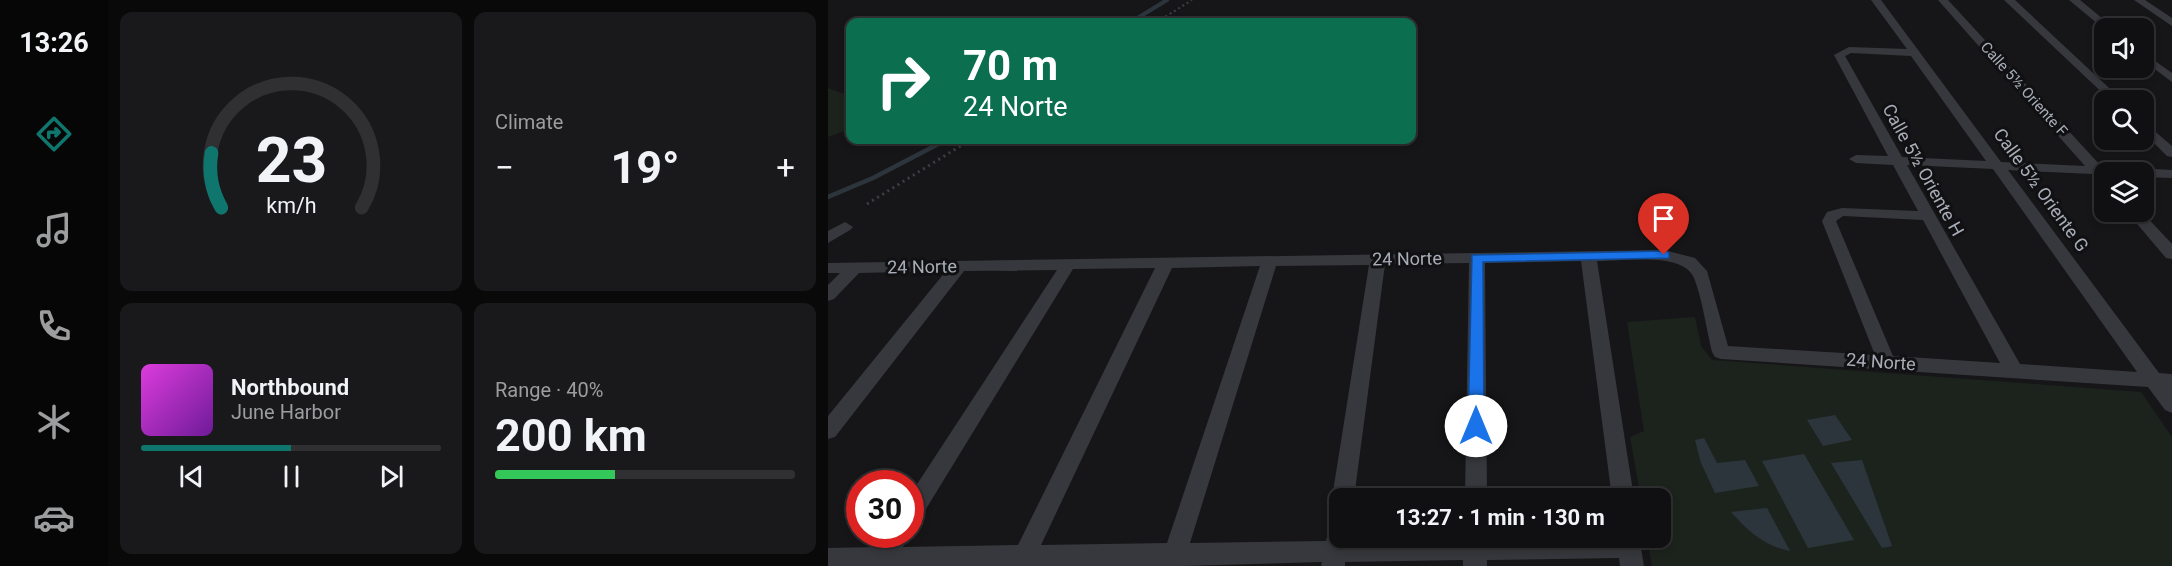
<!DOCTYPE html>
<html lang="en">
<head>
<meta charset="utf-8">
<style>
	body { margin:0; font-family:Roboto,sans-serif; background:#19191b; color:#f1f3f6; height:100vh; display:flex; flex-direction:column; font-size:22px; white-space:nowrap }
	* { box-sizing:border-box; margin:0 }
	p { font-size:20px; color:#9c9d9f }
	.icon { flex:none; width:33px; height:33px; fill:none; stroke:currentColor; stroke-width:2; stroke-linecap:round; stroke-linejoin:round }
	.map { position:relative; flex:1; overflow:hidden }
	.details { display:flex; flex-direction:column; gap:12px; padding:12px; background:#09090a; width:720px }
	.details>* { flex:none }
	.top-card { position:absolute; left:18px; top:18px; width:570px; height:126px; border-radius:12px; box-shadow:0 3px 9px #0003,0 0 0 2px #303032; background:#0b6e4f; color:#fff; overflow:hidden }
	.tools { position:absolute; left:1266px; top:18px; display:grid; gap:12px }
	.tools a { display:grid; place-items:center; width:60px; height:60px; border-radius:12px; background:#101012; box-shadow:0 3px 9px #0003,0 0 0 2px #303032; font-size:30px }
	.speed { position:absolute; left:18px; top:470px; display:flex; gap:12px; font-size:30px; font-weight:700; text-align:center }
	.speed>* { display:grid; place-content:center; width:78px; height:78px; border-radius:50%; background:#101012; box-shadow:0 3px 9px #0003,0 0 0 2px #303032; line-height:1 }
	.speed .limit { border:9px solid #d22; background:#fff; color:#111 }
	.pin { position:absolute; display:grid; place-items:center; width:51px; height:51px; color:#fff; margin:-62px -26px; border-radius:50% 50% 50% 0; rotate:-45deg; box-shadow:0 0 6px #0007 }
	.pin .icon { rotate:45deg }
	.me { position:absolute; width:66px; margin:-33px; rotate:0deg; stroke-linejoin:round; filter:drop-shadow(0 0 4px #0008) }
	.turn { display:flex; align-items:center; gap:21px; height:126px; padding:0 18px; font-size:27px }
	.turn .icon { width:78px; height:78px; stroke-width:2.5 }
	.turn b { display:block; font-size:42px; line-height:51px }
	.big { font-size:45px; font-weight:700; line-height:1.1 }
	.details .widget { flex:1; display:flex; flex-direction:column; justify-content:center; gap:9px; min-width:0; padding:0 21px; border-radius:12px; background:#19191b }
	.details .dial { align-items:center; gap:0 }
	.dial svg { height:156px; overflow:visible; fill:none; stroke:#303032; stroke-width:7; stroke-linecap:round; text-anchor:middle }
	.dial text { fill:#f1f3f6; stroke:none }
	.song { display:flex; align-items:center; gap:18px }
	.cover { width:72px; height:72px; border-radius:9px; background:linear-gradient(135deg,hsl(300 70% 55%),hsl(280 70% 35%)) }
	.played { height:6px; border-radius:3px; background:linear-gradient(90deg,#0f766e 50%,#303032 50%) }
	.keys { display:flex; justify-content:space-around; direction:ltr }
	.heat { display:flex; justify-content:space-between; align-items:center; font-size:33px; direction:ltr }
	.charge { height:9px; border-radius:4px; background:linear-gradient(90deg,#34c759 40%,#303032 0) }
	.details .tiles { flex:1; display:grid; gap:12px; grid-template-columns:repeat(2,1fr) }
	.trip { position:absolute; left:501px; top:488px; width:342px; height:60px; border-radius:12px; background:#101012; box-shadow:0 3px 9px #0003,0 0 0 2px #303032; font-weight:700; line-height:60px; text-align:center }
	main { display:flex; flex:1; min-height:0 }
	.tabs { display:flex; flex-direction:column; width:108px; justify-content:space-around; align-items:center; background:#060607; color:#9c9d9f }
	.tabs .icon { width:42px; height:42px }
	.tabs .selected { color:#0f766e }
	.tabs b { font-size:27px; color:#f1f3f6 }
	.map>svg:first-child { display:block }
	.green { fill:#1c231d }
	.water { fill:#2c353c }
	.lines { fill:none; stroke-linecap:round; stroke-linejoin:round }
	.stream-far1 { stroke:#2c353c; stroke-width:4 }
	.stream { stroke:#2c353c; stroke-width:4.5 }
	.path-far1 { stroke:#3d3f44; stroke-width:2; stroke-dasharray:2 3; stroke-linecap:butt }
	.path { stroke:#3d3f44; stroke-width:3; stroke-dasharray:2 4; stroke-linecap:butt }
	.minor { fill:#37383d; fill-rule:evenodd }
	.route { fill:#1a73e8; stroke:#114b97; stroke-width:1.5 }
	.labels { text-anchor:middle; stroke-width:6; stroke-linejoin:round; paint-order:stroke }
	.far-street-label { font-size:15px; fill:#a8adb8; stroke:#111113 }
	.street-label { font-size:18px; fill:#a8adb8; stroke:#111113 }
</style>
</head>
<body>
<main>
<nav class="tabs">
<b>13:26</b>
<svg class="icon selected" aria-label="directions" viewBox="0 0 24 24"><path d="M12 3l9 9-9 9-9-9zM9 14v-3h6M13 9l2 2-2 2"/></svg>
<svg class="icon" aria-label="music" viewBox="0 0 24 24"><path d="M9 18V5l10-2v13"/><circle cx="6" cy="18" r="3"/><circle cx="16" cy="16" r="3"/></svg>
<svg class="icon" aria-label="phone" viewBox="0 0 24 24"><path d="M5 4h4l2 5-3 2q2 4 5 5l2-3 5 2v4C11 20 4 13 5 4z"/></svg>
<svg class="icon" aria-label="climate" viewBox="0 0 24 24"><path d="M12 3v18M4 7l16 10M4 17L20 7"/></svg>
<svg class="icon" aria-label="car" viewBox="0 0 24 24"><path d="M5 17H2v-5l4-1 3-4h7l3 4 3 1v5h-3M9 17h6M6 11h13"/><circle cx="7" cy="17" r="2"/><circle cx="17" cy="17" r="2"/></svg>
</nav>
<section class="details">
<div class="tiles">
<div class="widget dial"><svg viewBox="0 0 100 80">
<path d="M14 69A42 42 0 1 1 86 69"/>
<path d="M14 69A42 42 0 0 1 9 41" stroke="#0f766e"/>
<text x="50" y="56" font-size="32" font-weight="700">23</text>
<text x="50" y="72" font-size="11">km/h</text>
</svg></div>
<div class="widget"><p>Climate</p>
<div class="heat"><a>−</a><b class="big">19°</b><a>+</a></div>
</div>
<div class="widget">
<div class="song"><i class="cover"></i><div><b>Northbound</b><p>June Harbor</p></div></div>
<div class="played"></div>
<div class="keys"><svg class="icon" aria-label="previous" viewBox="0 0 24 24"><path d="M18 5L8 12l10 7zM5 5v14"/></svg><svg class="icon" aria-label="pause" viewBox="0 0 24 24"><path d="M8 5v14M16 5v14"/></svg><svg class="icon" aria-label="next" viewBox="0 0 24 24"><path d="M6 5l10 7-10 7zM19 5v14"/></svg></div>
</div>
<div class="widget"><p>Range · 40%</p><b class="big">200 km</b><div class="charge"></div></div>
</div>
</section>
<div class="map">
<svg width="1344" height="566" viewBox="0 0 1344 566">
	<rect width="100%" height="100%" fill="#161618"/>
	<!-- green -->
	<path class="green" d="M 0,88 L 22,96 L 22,129 L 0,137 Z
		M 867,317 L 873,346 L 884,360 L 1313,392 L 1344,437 L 1344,566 L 824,566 L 819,537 L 832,537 L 832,498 L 813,498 L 802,437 L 816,431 L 799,322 Z"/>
	<!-- water -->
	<path class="water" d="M 1007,415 L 1024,440 L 995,446 L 979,420 Z
		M 876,438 L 889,463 L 917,460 L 931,486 L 887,493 L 873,463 L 867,440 Z
		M 976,454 L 1026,540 L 980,548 L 934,461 Z
		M 1034,460 L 1064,546 L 1054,548 L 1003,463 Z
		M 939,508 L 962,551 C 936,546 920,531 903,512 Z"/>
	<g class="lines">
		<!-- stream-far1 -->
		<path class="stream-far1" d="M 303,22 L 339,0"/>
		<!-- stream -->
		<path class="stream" d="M 0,197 L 45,178 L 118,140"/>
		<!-- path-far1 -->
		<path class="path-far1" d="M 329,22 L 364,0"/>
		<!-- path -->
		<path class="path" d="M 39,204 L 142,140"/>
		<!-- minor -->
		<path class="minor" d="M 1043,0 L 1053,0 L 1173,162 L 1257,166 L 1110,0 L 1120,0 L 1273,166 L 1344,170 L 1344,178 L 1316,177 L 1316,172 L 1276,172 L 1276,178 L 1273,179 L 1265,174 L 1180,170 L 1331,373 L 1344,374 L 1344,413 L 1337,410 L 1320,387 L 893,359 L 887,357 L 884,352 C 878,328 875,301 866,278 C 855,251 793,261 769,261 L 806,498 L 784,498 L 753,261 L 657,263 L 659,498 L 637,498 L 641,263 L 557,264 L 526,498 L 512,498 L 512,506 L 507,505 L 504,498 L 541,265 L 448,266 L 362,543 L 498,541 L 504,517 L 512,514 L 512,537 L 521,537 L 521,540 L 811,537 L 816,566 L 792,566 L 791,558 L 659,560 L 659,566 L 635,566 L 635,560 L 517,562 L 517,566 L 493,566 L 494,562 L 355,566 L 0,566 L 0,548 L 49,547 L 57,534 L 81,534 L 75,547 L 190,545 L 327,268 L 245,269 L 90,522 L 82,525 L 82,495 L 229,270 L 136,271 L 7,437 L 0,439 L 0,416 L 118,271 L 31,273 L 6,299 L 0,301 L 0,285 L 12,273 L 0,273 L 0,263 L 836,250 L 867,258 L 879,271 L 900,346 L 1047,355 L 994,221 L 999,212 L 1014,208 L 1090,211 L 1065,165 L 1028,163 L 1021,159 L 1028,155 L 1060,156 L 1006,55 L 1021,47 L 1079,49 ZM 1023,53 L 1083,56 L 1158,161 L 1074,157 L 1017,56 ZM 1079,165 L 1165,169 L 1309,372 L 1192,364 ZM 1015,216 L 1095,220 L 1172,363 L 1065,356 L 1008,221 ZM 432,266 L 339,543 L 213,545 L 344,268 Z
			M 1176,0 L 1187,0 L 1294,100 L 1282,100 Z
			M 1241,0 L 1252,0 L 1286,28 L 1276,29 Z
			M 1306,0 L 1317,0 L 1344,18 L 1344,26 Z
			M 1316,53 L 1344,73 L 1344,82 L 1316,61 Z
			M 1316,122 L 1344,146 L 1344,157 L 1339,156 L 1316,133 Z
			M 1299,212 L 1314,212 L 1344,244 L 1344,259 L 1338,258 Z
			M 17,222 L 25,227 L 22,230 L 0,243 L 0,231 Z"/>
	</g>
	<!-- route -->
	<path class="route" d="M 836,251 L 841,252 L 841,258 L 655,262 L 656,426 L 654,431 L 642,431 L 640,426 L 644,255 Z"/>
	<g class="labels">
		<!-- far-street labels -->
		<g class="far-street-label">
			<text transform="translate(1196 89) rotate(48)" y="5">Calle 5½ Oriente F</text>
		</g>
		<!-- street labels -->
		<g class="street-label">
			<text transform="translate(1095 170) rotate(61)" y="6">Calle 5½ Oriente H</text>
			<text transform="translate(1213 190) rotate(54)" y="6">Calle 5½ Oriente G</text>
			<text transform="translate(579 259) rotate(-1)" y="6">24 Norte</text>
			<text transform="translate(94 267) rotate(-1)" y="6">24 Norte</text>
			<text transform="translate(1053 362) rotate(4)" y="6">24 Norte</text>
		</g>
	</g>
</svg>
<div class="tools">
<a><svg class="icon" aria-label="sound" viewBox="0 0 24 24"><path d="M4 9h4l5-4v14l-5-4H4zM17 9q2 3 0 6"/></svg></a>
<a><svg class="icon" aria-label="search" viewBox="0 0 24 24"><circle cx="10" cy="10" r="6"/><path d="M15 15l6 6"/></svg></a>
<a><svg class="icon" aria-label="layers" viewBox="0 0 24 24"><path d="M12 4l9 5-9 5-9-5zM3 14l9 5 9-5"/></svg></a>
</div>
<div class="speed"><div class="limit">30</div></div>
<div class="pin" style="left:836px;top:255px;background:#d93025"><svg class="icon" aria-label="arrive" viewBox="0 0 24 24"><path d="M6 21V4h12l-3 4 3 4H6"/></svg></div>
<svg class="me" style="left:648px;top:426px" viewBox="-20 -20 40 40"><circle r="19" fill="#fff"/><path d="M0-13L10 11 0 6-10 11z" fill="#1a73e8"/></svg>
<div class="trip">13:27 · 1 min · 130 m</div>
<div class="top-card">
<div class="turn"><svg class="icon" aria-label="right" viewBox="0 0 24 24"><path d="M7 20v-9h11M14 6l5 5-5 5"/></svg><div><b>70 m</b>24 Norte</div></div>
</div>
</div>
</main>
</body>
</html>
